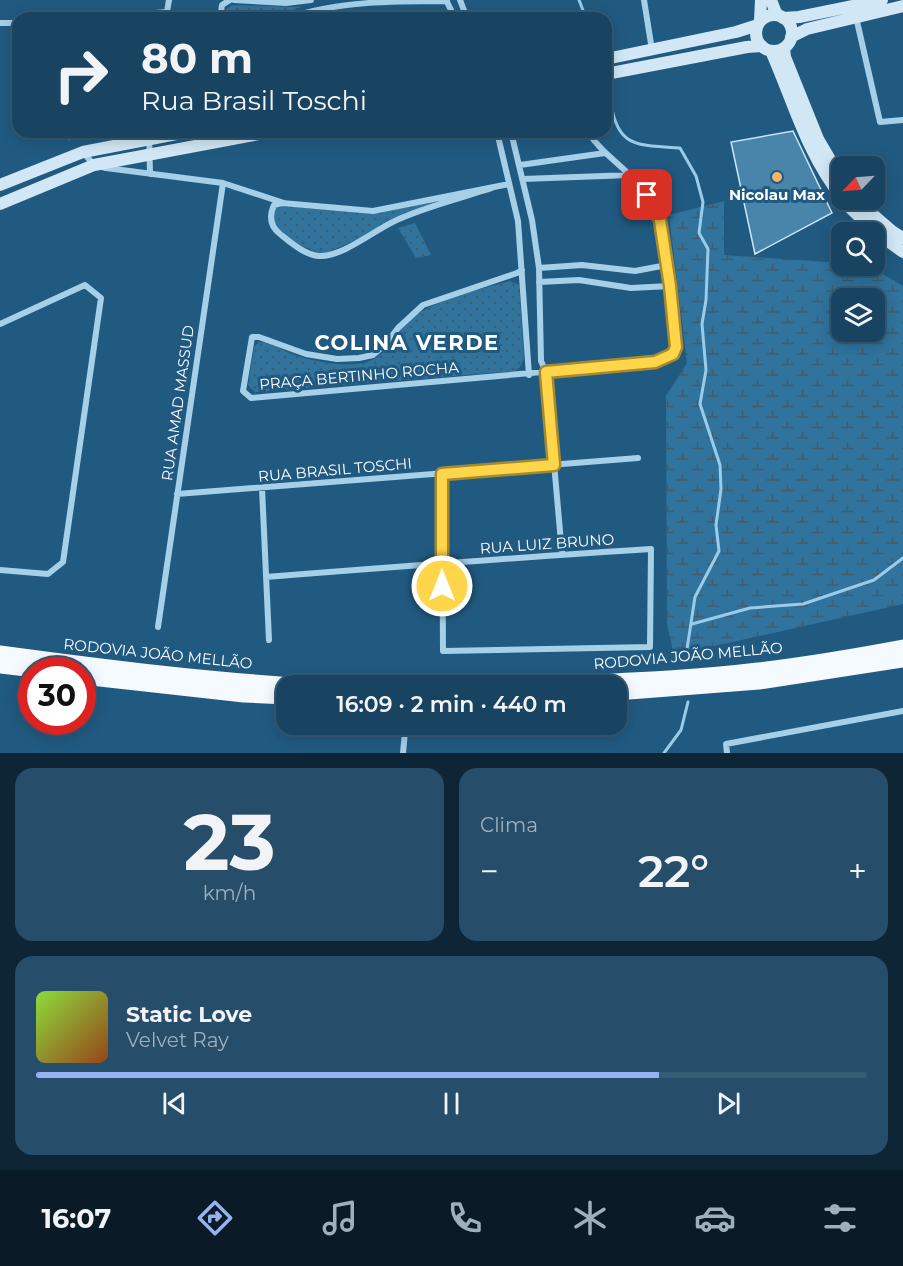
<!DOCTYPE html>
<html lang="pt">
<head>
<meta charset="utf-8">
<style>
	body { margin:0; font-family:Montserrat,sans-serif; background:#264e6a; color:#f1f3f6; height:100vh; display:flex; flex-direction:column; font-size:22px; white-space:nowrap }
	* { box-sizing:border-box; margin:0 }
	p { font-size:20px; color:#9fb0bd }
	.icon { flex:none; width:33px; height:33px; fill:none; stroke:currentColor; stroke-width:2; stroke-linecap:round; stroke-linejoin:round }
	.map { position:relative; height:753px; overflow:hidden }
	.drawer { display:flex; flex-direction:column; gap:15px; padding:15px; background:#0e2535; flex:1 }
	.drawer>* { flex:none }
	.hud { position:absolute; left:12px; top:12px; width:600px; height:126px; border-radius:18px; box-shadow:0 3px 15px #0003,0 0 0 2px #375c76; background:#194461; color:#f1f3f6; overflow:hidden }
	.needle { width:39px; rotate:245deg }
	.buttons { position:absolute; left:831px; top:156px; display:grid; gap:12px }
	.buttons a { display:grid; place-items:center; width:54px; height:54px; border-radius:12px; background:#194461; box-shadow:0 3px 15px #0003,0 0 0 2px #375c76; font-size:30px }
	.speed { position:absolute; left:18px; top:657px; display:flex; gap:12px; font-size:30px; font-weight:700; text-align:center }
	.speed>* { display:grid; place-content:center; width:78px; height:78px; border-radius:50%; background:#194461; box-shadow:0 3px 15px #0003,0 0 0 2px #375c76; line-height:1 }
	.speed .limit { border:9px solid #d22; background:#fff; color:#111 }
	.pin { position:absolute; display:grid; place-items:center; width:51px; height:51px; color:#fff; margin:-26px; border-radius:12px; box-shadow:0 3px 9px #0006 }
	.me { position:absolute; width:66px; margin:-33px; rotate:0deg; stroke-linejoin:round; filter:drop-shadow(0 0 4px #0008) }
	.turn { display:flex; align-items:center; gap:21px; height:126px; padding:0 30px; font-size:27px }
	.turn .icon { width:78px; height:78px; stroke-width:2.5 }
	.turn b { display:block; font-size:42px; line-height:51px }
	.big { font-size:45px; font-weight:600; line-height:1.1 }
	.drawer .tile { flex:1; display:flex; flex-direction:column; justify-content:center; gap:9px; min-width:0; padding:0 21px; border-radius:18px; background:#264e6a }
	.drawer .dial { align-items:center; gap:0 }
	.dial b { font-size:78px; line-height:1 }
	.song { display:flex; align-items:center; gap:18px }
	.cover { width:72px; height:72px; border-radius:9px; background:linear-gradient(135deg,hsl(90 70% 55%),hsl(20 70% 35%)) }
	.played { height:6px; border-radius:3px; background:linear-gradient(90deg,#95b2f1 75%,#375c76 75%) }
	.keys { display:flex; justify-content:space-around; direction:ltr }
	.heat { display:flex; justify-content:space-between; align-items:center; font-size:33px; direction:ltr }
	.drawer .tiles { flex:1; display:grid; gap:15px; grid-template-columns:1fr 1fr }
	.tile:last-child { grid-column:span 2 }
	.trip { position:absolute; left:276px; top:675px; width:351px; height:60px; border-radius:18px; background:#194461; box-shadow:0 3px 15px #0003,0 0 0 2px #375c76; font-weight:600; line-height:60px; text-align:center }
	.dock { display:flex; height:96px; justify-content:space-around; align-items:center; background:#0a1b27; color:#9fb0bd }
	.dock .icon { width:42px; height:42px }
	.dock .active { color:#95b2f1 }
	.dock b { font-size:27px; color:#f1f3f6 }
	.map>svg:first-child { display:block }
	.wetland { fill:url(#wetland-marsh); fill-rule:evenodd }
	.park { fill:url(#park-dots) }
	.lines { fill:none; stroke-linecap:round; stroke-linejoin:round }
	.stream { stroke:#9acce9; stroke-width:3 }
	.building { fill:#4984aa; stroke:#cae5f6; stroke-width:1.5 }
	.service { stroke:#a6cfe8; stroke-width:4.5 }
	.minor { stroke:#a6cfe8; stroke-width:6 }
	.secondary { stroke:#d1e7f6; stroke-width:12 }
	.trunk { stroke:#f4fafe; stroke-width:15 }
	.route-casing { stroke:#a68a30; stroke-width:15 }
	.route { stroke:#ffd54a; stroke-width:10 }
	.poi-dot { fill:#f5b467; stroke:#215a81; stroke-width:2 }
	.labels { text-anchor:middle; stroke-width:6; stroke-linejoin:round; paint-order:stroke }
	.poi-label { font-size:15px; font-weight:bold; fill:#fff; stroke:#215a81 }
	.street-label { font-size:15px; fill:#fff; stroke:#215a81 }
	.district-label { font-size:21px; font-weight:bold; letter-spacing:1.5px; fill:#fff; stroke:#215a81 }
</style>
</head>
<body>
<div class="map">
<svg width="903" height="753" viewBox="0 0 903 753">
	<defs>
		<pattern id="wetland-marsh" width="20" height="14" patternUnits="userSpaceOnUse" patternTransform="scale(1.5)"><rect width="20" height="14" fill="#30739d"/><path d="M1 5h8M5 5V1M11 12h8M15 12V8" fill="none" stroke="#415c6c"/></pattern>
		<pattern id="park-dots" width="8" height="8" patternUnits="userSpaceOnUse" patternTransform="scale(1.5)"><rect width="8" height="8" fill="#30739d"/><path d="M2 2h.1M6 6h.1" fill="none" stroke="#415c6c" stroke-width="1.8" stroke-linecap="round"/></pattern>
	</defs>
	<rect width="100%" height="100%" fill="#215a81"/>
	<!-- wetland -->
	<path class="wetland" d="M 724,201 L 724,255 L 841,263 L 842,266 L 869,266 L 903,286 L 903,604 L 674,655 L 667,624 L 666,396 L 687,363 L 669,215 ZM 842,298 L 874,298 L 874,332 L 842,332 Z"/>
	<!-- park -->
	<path class="park" d="M 232,5 L 301,7 L 272,18 L 224,18 L 225,10 Z
		M 452,198 L 326,253 C 312,254 279,236 273,221 C 272,216 273,212 276,207 L 282,206 L 373,214 Z
		M 415,223 L 431,255 L 416,258 L 398,228 Z
		M 510,281 L 519,285 L 524,358 L 520,367 L 515,371 L 255,392 L 248,385 L 254,347 L 259,342 C 271,343 279,348 289,353 C 311,361 334,366 357,364 C 388,362 392,333 412,318 C 441,297 476,291 510,281 Z"/>
	<g class="lines">
		<!-- stream -->
		<path class="stream" d="M 579,0 L 586,18
			M 608,89 C 617,145 626,145 680,148 L 696,176 L 703,202 L 699,233 L 708,249 L 706,300 L 702,324 L 706,370 L 700,404 L 720,465 L 721,489 L 716,525 L 719,551 L 695,597 L 687,649 L 689,659
			M 692,624 L 750,608 L 803,604 L 874,580 L 903,558
			M 664,753 L 681,730 L 688,702"/>
	</g>
	<!-- building -->
	<path class="building" d="M 793,131 L 832,213 L 755,254 L 731,142 Z"/>
	<g class="lines">
		<!-- service -->
		<path class="service" d="M 123,132 L 133,140
			M 69,138 L 71,132"/>
		<!-- minor -->
		<path class="minor" d="M 234,0 L 286,3 L 311,0
			M 446,0 L 455,18
			M 460,0 L 467,18
			M 644,0 L 652,50
			M 856,17 L 880,122 L 903,120
			M 101,18 L 167,12
			M 166,18 L 169,0
			M 220,18 L 222,5 L 230,0
			M 288,18 C 338,1 395,1 447,1
			M 0,23 L 18,23
			M 149,132 L 150,174
			M 497,132 L 518,221 L 529,375
			M 511,132 L 532,220 L 539,268 L 541,361 L 546,372 L 562,554
			M 83,152 L 94,165 L 106,168 L 223,183 L 284,203
			M 520,165 L 605,153
			M 523,179 L 630,175
			M 492,188 C 461,198 428,206 399,219 C 377,228 343,257 320,256 C 306,256 290,242 280,234 C 270,226 269,216 274,205 L 282,203 L 373,211 L 509,184
			M 539,268 L 582,265 L 635,271 L 667,265
			M 522,270 L 517,273 L 423,305 L 398,328 L 385,345 L 373,355 L 359,358 L 337,359 L 306,354 L 259,337 L 252,337 L 243,391 L 251,398 L 655,362 L 673,354 L 676,347 C 671,303 671,229 646,193 C 630,170 603,156 588,132
			M 539,282 L 579,280 L 631,288 L 670,286
			M 0,324 L 85,285 L 101,298 L 63,562 L 48,574 L 0,570
			M 262,488 L 269,640
			M 177,494 L 638,458
			M 266,577 C 394,567 522,557 651,549 L 650,647 L 443,651 L 442,474
			M 158,627 L 223,183
			M 396,724 L 405,732 L 421,724
			M 403,753 L 405,732
			M 727,753 L 726,744 L 903,711"/>
		<!-- secondary -->
		<path class="secondary" d="M 771,0 L 776,13 L 780,16
			M756 33a18 18 0 1 1 36 0a18 18 0 1 1-36 0Z
			M 783,18 L 799,17 L 882,0
			M 760,21 L 761,0
			M 791,37 L 807,29 L 903,6
			M 784,48 L 785,57 L 818,139 L 842,180
			M 771,51 C 794,103 806,152 842,198
			M 606,59 L 736,32 L 758,25
			M 606,74 L 747,47 L 762,46
			M 0,185 L 83,152 L 187,132
			M 842,200 L 874,231 L 903,252
			M 856,200 L 893,232 L 903,238
			M 0,204 L 94,165 L 270,132"/>
		<!-- trunk -->
		<path class="trunk" d="M 0,653 C 104,667 207,680 312,686
			M 0,666 L 35,670
			M 82,677 L 244,695 L 286,697
			M 511,686 C 593,681 676,680 758,670 C 807,664 855,656 903,647
			M 616,693 L 759,682 L 903,660"/>
	</g>
	<g class="lines">
		<defs>
			<path id="route" d="M 442,586 L 442,474 L 554,465 L 546,372 L 655,362 L 673,354 L 676,347 L 670,286 L 660,220 L 647,195"/>
		</defs>
		<!-- route casing -->
		<use href="#route" class="route-casing"/>
		<!-- route -->
		<use href="#route" class="route"/>
	</g>
	<!-- markers -->
	<circle class="poi-dot" cx="777" cy="177" r="6"/>
	<g class="labels">
		<!-- poi labels -->
		<g class="poi-label">
			<text x="777" y="200">Nicolau Max</text>
		</g>
		<!-- street labels -->
		<g class="street-label">
			<text transform="translate(359 376) rotate(-5)" y="5">PRAÇA BERTINHO ROCHA</text>
			<text transform="translate(178 403) rotate(-82)" y="5">RUA AMAD MASSUD</text>
			<text transform="translate(335 470) rotate(-5)" y="5">RUA BRASIL TOSCHI</text>
			<text transform="translate(547 544) rotate(-4)" y="5">RUA LUIZ BRUNO</text>
			<text transform="translate(158 654) rotate(6)" y="5">RODOVIA JOÃO MELLÃO</text>
			<text transform="translate(688 656) rotate(-5)" y="5">RODOVIA JOÃO MELLÃO</text>
		</g>
		<!-- district labels -->
		<g class="district-label">
			<text x="407" y="350">COLINA VERDE</text>
		</g>
	</g>
</svg>
<div class="buttons">
<a><svg class="needle" viewBox="-14 -14 28 28"><path d="M0-13l5 13h-10z" fill="#e53935"/><path d="M0 13l5-13h-10z" fill="#9fb0bd"/></svg></a>
<a><svg class="icon" aria-label="search" viewBox="0 0 24 24"><circle cx="10" cy="10" r="6"/><path d="M15 15l6 6"/></svg></a>
<a><svg class="icon" aria-label="layers" viewBox="0 0 24 24"><path d="M12 4l9 5-9 5-9-5zM3 14l9 5 9-5"/></svg></a>
</div>
<div class="speed"><div class="limit">30</div></div>
<div class="pin" style="left:647px;top:195px;background:#d93025"><svg class="icon" aria-label="arrive" viewBox="0 0 24 24"><path d="M6 21V4h12l-3 4 3 4H6"/></svg></div>
<svg class="me" style="left:442px;top:586px" viewBox="-20 -20 40 40"><circle r="17" fill="#ffd54a" stroke="#fff" stroke-width="3"/><path d="M0-11L8 9 0 5-8 9z" fill="#fff"/></svg>
<div class="trip">16:09 · 2 min · 440 m</div>
<div class="hud">
<div class="turn"><svg class="icon" aria-label="right" viewBox="0 0 24 24"><path d="M7 20v-9h11M14 6l5 5-5 5"/></svg><div><b>80 m</b>Rua Brasil Toschi</div></div>
</div>
</div>
<section class="drawer">
<div class="tiles">
<div class="tile dial"><b>23</b><p>km/h</p></div>
<div class="tile"><p>Clima</p>
<div class="heat"><a>−</a><b class="big">22°</b><a>+</a></div>
</div>
<div class="tile">
<div class="song"><i class="cover"></i><div><b>Static Love</b><p>Velvet Ray</p></div></div>
<div class="played"></div>
<div class="keys"><svg class="icon" aria-label="previous" viewBox="0 0 24 24"><path d="M18 5L8 12l10 7zM5 5v14"/></svg><svg class="icon" aria-label="pause" viewBox="0 0 24 24"><path d="M8 5v14M16 5v14"/></svg><svg class="icon" aria-label="next" viewBox="0 0 24 24"><path d="M6 5l10 7-10 7zM19 5v14"/></svg></div>
</div>
</div>
</section>
<nav class="dock">
<b>16:07</b>
<svg class="icon active" aria-label="directions" viewBox="0 0 24 24"><path d="M12 3l9 9-9 9-9-9zM9 14v-3h6M13 9l2 2-2 2"/></svg>
<svg class="icon" aria-label="music" viewBox="0 0 24 24"><path d="M9 18V5l10-2v13"/><circle cx="6" cy="18" r="3"/><circle cx="16" cy="16" r="3"/></svg>
<svg class="icon" aria-label="phone" viewBox="0 0 24 24"><path d="M5 4h4l2 5-3 2q2 4 5 5l2-3 5 2v4C11 20 4 13 5 4z"/></svg>
<svg class="icon" aria-label="climate" viewBox="0 0 24 24"><path d="M12 3v18M4 7l16 10M4 17L20 7"/></svg>
<svg class="icon" aria-label="car" viewBox="0 0 24 24"><path d="M5 17H2v-5l4-1 3-4h7l3 4 3 1v5h-3M9 17h6M6 11h13"/><circle cx="7" cy="17" r="2"/><circle cx="17" cy="17" r="2"/></svg>
<svg class="icon" aria-label="filters" viewBox="0 0 24 24"><path d="M4 7h16M4 17h16"/><circle cx="9" cy="7" r="2"/><circle cx="15" cy="17" r="2"/></svg>
</nav>
</body>
</html>
